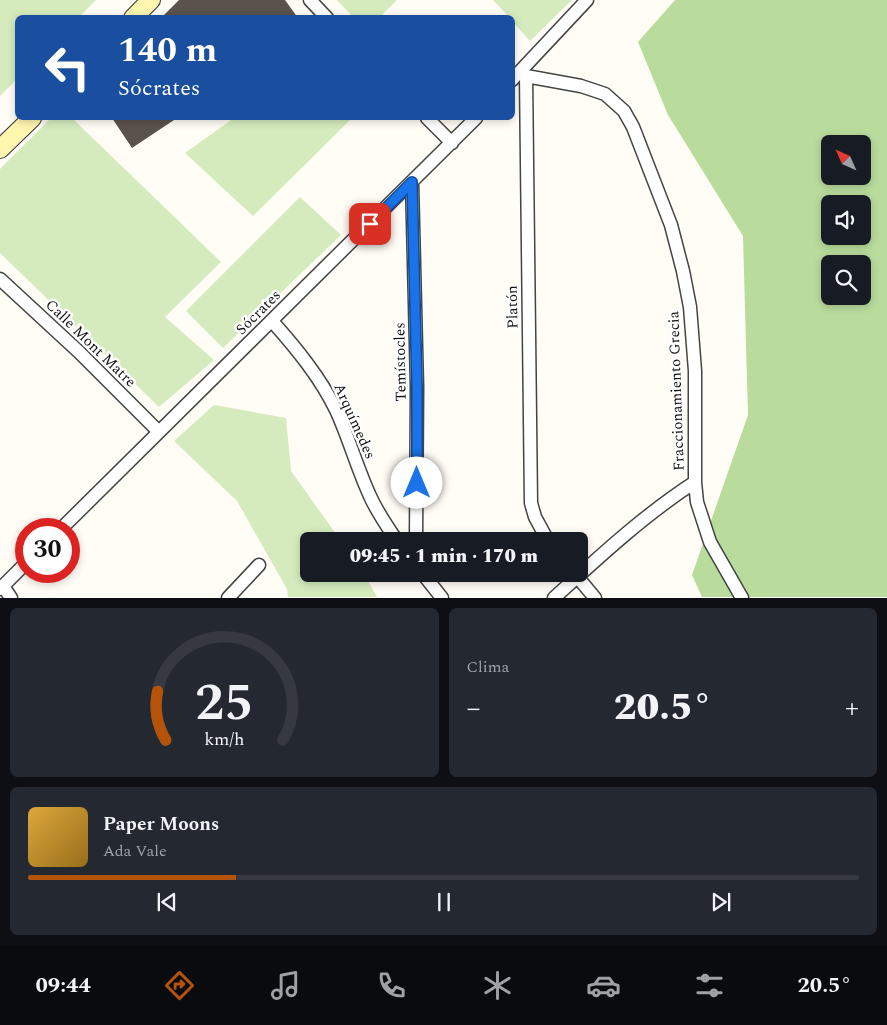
<!DOCTYPE html>
<html lang="es">
<head>
<meta charset="utf-8">
<style>
	body { margin:0; font-family:Spectral,serif; background:#242831; color:#f1f3f6; height:100vh; display:flex; flex-direction:column; font-size:19px; white-space:nowrap }
	* { box-sizing:border-box; margin:0 }
	p { font-size:16px; color:#9ea1a6 }
	.icon { flex:none; width:28px; height:28px; fill:none; stroke:currentColor; stroke-width:2; stroke-linecap:round; stroke-linejoin:round }
	.map { position:relative; height:598px; overflow:hidden }
	.details { display:flex; flex-direction:column; gap:10px; padding:10px; background:#0d0f14; flex:1 }
	.details>* { flex:none }
	.hud { position:absolute; left:15px; top:15px; width:500px; height:105px; border-radius:8px; box-shadow:0 2px 8px #0003; background:#1a4fa0; color:#fff; overflow:hidden }
	.needle { width:32px; rotate:315deg }
	.controls { position:absolute; left:821px; top:135px; display:grid; gap:10px }
	.controls a { display:grid; place-items:center; width:50px; height:50px; border-radius:8px; background:#171b24; box-shadow:0 2px 8px #0003; font-size:25px }
	.speed { position:absolute; left:15px; top:518px; display:flex; gap:10px; font-size:25px; font-weight:700; text-align:center }
	.speed>* { display:grid; place-content:center; width:65px; height:65px; border-radius:50%; background:#171b24; box-shadow:0 2px 8px #0003; line-height:1 }
	.speed .limit { border:8px solid #d22; background:#fff; color:#111 }
	.pin { position:absolute; display:grid; place-items:center; width:42px; height:42px; color:#fff; margin:-21px; border-radius:10px; box-shadow:0 2px 8px #0006 }
	.me { position:absolute; width:55px; margin:-28px; rotate:0deg; stroke-linejoin:round; filter:drop-shadow(0 0 4px #0008) }
	.turn { display:flex; align-items:center; gap:18px; height:105px; padding:0 20px; font-size:22px }
	.turn .icon { width:65px; height:65px; stroke-width:2.5 }
	.turn b { display:block; font-size:35px; line-height:42px }
	.big { font-size:38px; font-weight:800; line-height:1.1 }
	.details .tile { flex:1; display:flex; flex-direction:column; justify-content:center; gap:8px; min-width:0; padding:0 18px; border-radius:8px; background:#242831 }
	.details .dial { align-items:center; gap:0 }
	.dial svg { height:130px; overflow:visible; fill:none; stroke:#363941; stroke-width:7; stroke-linecap:round; text-anchor:middle }
	.dial text { fill:#f1f3f6; stroke:none }
	.song { display:flex; align-items:center; gap:15px }
	.cover { width:60px; height:60px; border-radius:8px; background:linear-gradient(135deg,hsl(40 70% 55%),hsl(40 70% 35%)) }
	.played { height:5px; border-radius:2px; background:linear-gradient(90deg,#b45309 25%,#363941 25%) }
	.keys { display:flex; justify-content:space-around; direction:ltr }
	.heat { display:flex; justify-content:space-between; align-items:center; font-size:28px; direction:ltr }
	.details .tiles { flex:1; display:grid; gap:10px; grid-template-columns:1fr 1fr }
	.tile:last-child { grid-column:span 2 }
	.trip { position:absolute; left:300px; top:532px; width:288px; height:50px; border-radius:8px; background:#171b24; box-shadow:0 2px 8px #0003; font-weight:800; line-height:50px; text-align:center }
	.tabs { display:flex; height:80px; justify-content:space-around; align-items:center; background:#090b0e; color:#9ea1a6 }
	.tabs .icon { width:35px; height:35px }
	.tabs .on { color:#b45309 }
	.tabs b { font-size:22px; color:#f1f3f6 }
	.map>svg:first-child { display:block }
	.green { fill:#d5ebbd }
	.forest { fill:#b9dc9c; fill-rule:evenodd }
	.building { fill:#5a524d }
	.lines { fill:none; stroke-linecap:round; stroke-linejoin:round }
	.street-casing { stroke:#444; stroke-width:15 }
	.secondary-casing { stroke:#333; stroke-width:20 }
	.street { stroke:#fff; stroke-width:12 }
	.secondary { stroke:#fff6b0; stroke-width:18 }
	.route-casing { stroke:#114b97; stroke-width:12 }
	.route { stroke:#1a73e8; stroke-width:9 }
	.labels { text-anchor:middle; stroke-width:5; stroke-linejoin:round; paint-order:stroke }
	.street-label { font-size:15px; fill:#111; stroke:#fff }
</style>
</head>
<body>
<div class="map">
<svg width="887" height="598" viewBox="0 0 887 598">
	<rect width="100%" height="100%" fill="#fffdf5"/>
	<!-- green -->
	<path class="green" d="M 0,0 L 96,0 L 79,17 L 18,18 L 17,79 L 0,96 Z
		M 337,0 L 397,0 L 380,17 L 354,18 Z
		M 493,0 L 572,0 L 530,41 L 513,22 L 512,18 L 509,17 Z
		M 51,118 L 72,118 L 221,262 L 165,317 L 214,360 L 159,407 L 0,253 L 0,169 Z
		M 234,118 L 352,118 L 253,216 L 185,153 Z
		M 300,197 L 341,235 L 223,348 L 186,311 Z
		M 214,405 L 286,418 L 291,471 L 341,541 L 309,541 L 309,574 L 364,574 L 377,597 L 288,597 L 287,589 L 237,501 L 174,441 Z"/>
	<!-- forest -->
	<path class="forest" d="M 675,0 L 887,0 L 887,597 L 702,597 L 692,575 L 748,415 L 743,236 L 668,115 L 638,42 ZM 830,144 L 862,144 L 862,176 L 830,176 ZM 830,204 L 862,204 L 862,236 L 830,236 ZM 830,264 L 862,264 L 862,296 L 830,296 Z"/>
	<!-- building -->
	<path class="building" d="M 179,0 L 285,0 L 298,18 L 161,18 Z
		M 112,118 L 177,118 L 132,148 Z"/>
	<g class="lines">
		<defs>
			<path id="street" d="M 310,0 L 327,18
				M 521,71 L 526,76 L 531,503 L 535,517 L 548,541
				M 526,76 L 581,86 L 605,94 L 624,111 L 633,127 L 671,225 L 683,271 L 690,307 L 695,371 L 695,482 L 697,502 L 710,542 L 742,598
				M 512,80 L 587,0
				M 427,118 L 452,143
				M 412,182 L 417,387 L 416,541
				M 0,279 L 79,352 L 159,432
				M 272,321 C 296,348 320,377 336,410 C 349,438 357,468 370,496 C 377,512 387,526 397,541
				M 61,529 L 476,118
				M 423,574 L 442,598
				M 575,574 L 595,598
				M 3,586 L 11,598
				M 0,589 L 26,563
				M 228,598 L 259,565
				M 554,598 C 599,557 644,515 695,482"/>
			<path id="secondary" d="M 133,18 L 151,0
				M 0,149 L 32,118"/>
		</defs>
		<!-- street casing -->
		<use href="#street" class="street-casing"/>
		<!-- secondary casing -->
		<use href="#secondary" class="secondary-casing"/>
		<!-- street -->
		<use href="#street" class="street"/>
		<!-- secondary -->
		<use href="#secondary" class="secondary"/>
	</g>
	<g class="lines">
		<defs>
			<path id="route" d="M 370,224 L 412,182 L 417,387 L 417,483"/>
		</defs>
		<!-- route casing -->
		<use href="#route" class="route-casing"/>
		<!-- route -->
		<use href="#route" class="route"/>
	</g>
	<g class="labels">
		<!-- street labels -->
		<g class="street-label">
			<text transform="translate(512 307) rotate(-91)" y="5">Platón</text>
			<text transform="translate(258 312) rotate(-45)" y="5">Sócrates</text>
			<text transform="translate(91 343) rotate(44)" y="5">Calle Mont Matre</text>
			<text transform="translate(400 362) rotate(-91)" y="5">Temístocles</text>
			<text transform="translate(676 391) rotate(-92)" y="5">Fraccionamiento Grecia</text>
			<text transform="translate(355 421) rotate(66)" y="5">Arquímedes</text>
		</g>
	</g>
</svg>
<div class="controls">
<a><svg class="needle" viewBox="-14 -14 28 28"><path d="M0-13l5 13h-10z" fill="#e53935"/><path d="M0 13l5-13h-10z" fill="#9ea1a6"/></svg></a>
<a><svg class="icon" aria-label="sound" viewBox="0 0 24 24"><path d="M4 9h4l5-4v14l-5-4H4zM17 9q2 3 0 6"/></svg></a>
<a><svg class="icon" aria-label="search" viewBox="0 0 24 24"><circle cx="10" cy="10" r="6"/><path d="M15 15l6 6"/></svg></a>
</div>
<div class="speed"><div class="limit">30</div></div>
<div class="pin" style="left:370px;top:224px;background:#d93025"><svg class="icon" aria-label="arrive" viewBox="0 0 24 24"><path d="M6 21V4h12l-3 4 3 4H6"/></svg></div>
<svg class="me" style="left:417px;top:483px" viewBox="-20 -20 40 40"><circle r="19" fill="#fff"/><path d="M0-13L10 11 0 6-10 11z" fill="#1a73e8"/></svg>
<div class="trip">09:45 · 1 min · 170 m</div>
<div class="hud">
<div class="turn"><svg class="icon" aria-label="left" viewBox="0 0 24 24"><path d="M17 20v-9H6M10 6l-5 5 5 5"/></svg><div><b>140 m</b>Sócrates</div></div>
</div>
</div>
<section class="details">
<div class="tiles">
<div class="tile dial"><svg viewBox="0 0 100 80">
<path d="M14 69A42 42 0 1 1 86 69"/>
<path d="M14 69A42 42 0 0 1 9 39" stroke="#b45309"/>
<text x="50" y="56" font-size="32" font-weight="700">25</text>
<text x="50" y="72" font-size="11">km/h</text>
</svg></div>
<div class="tile"><p>Clima</p>
<div class="heat"><a>−</a><b class="big">20.5°</b><a>+</a></div>
</div>
<div class="tile">
<div class="song"><i class="cover"></i><div><b>Paper Moons</b><p>Ada Vale</p></div></div>
<div class="played"></div>
<div class="keys"><svg class="icon" aria-label="previous" viewBox="0 0 24 24"><path d="M18 5L8 12l10 7zM5 5v14"/></svg><svg class="icon" aria-label="pause" viewBox="0 0 24 24"><path d="M8 5v14M16 5v14"/></svg><svg class="icon" aria-label="next" viewBox="0 0 24 24"><path d="M6 5l10 7-10 7zM19 5v14"/></svg></div>
</div>
</div>
</section>
<nav class="tabs">
<b>09:44</b>
<svg class="icon on" aria-label="directions" viewBox="0 0 24 24"><path d="M12 3l9 9-9 9-9-9zM9 14v-3h6M13 9l2 2-2 2"/></svg>
<svg class="icon" aria-label="music" viewBox="0 0 24 24"><path d="M9 18V5l10-2v13"/><circle cx="6" cy="18" r="3"/><circle cx="16" cy="16" r="3"/></svg>
<svg class="icon" aria-label="phone" viewBox="0 0 24 24"><path d="M5 4h4l2 5-3 2q2 4 5 5l2-3 5 2v4C11 20 4 13 5 4z"/></svg>
<svg class="icon" aria-label="climate" viewBox="0 0 24 24"><path d="M12 3v18M4 7l16 10M4 17L20 7"/></svg>
<svg class="icon" aria-label="car" viewBox="0 0 24 24"><path d="M5 17H2v-5l4-1 3-4h7l3 4 3 1v5h-3M9 17h6M6 11h13"/><circle cx="7" cy="17" r="2"/><circle cx="17" cy="17" r="2"/></svg>
<svg class="icon" aria-label="filters" viewBox="0 0 24 24"><path d="M4 7h16M4 17h16"/><circle cx="9" cy="7" r="2"/><circle cx="15" cy="17" r="2"/></svg>
<b>20.5°</b>
</nav>
</body>
</html>
